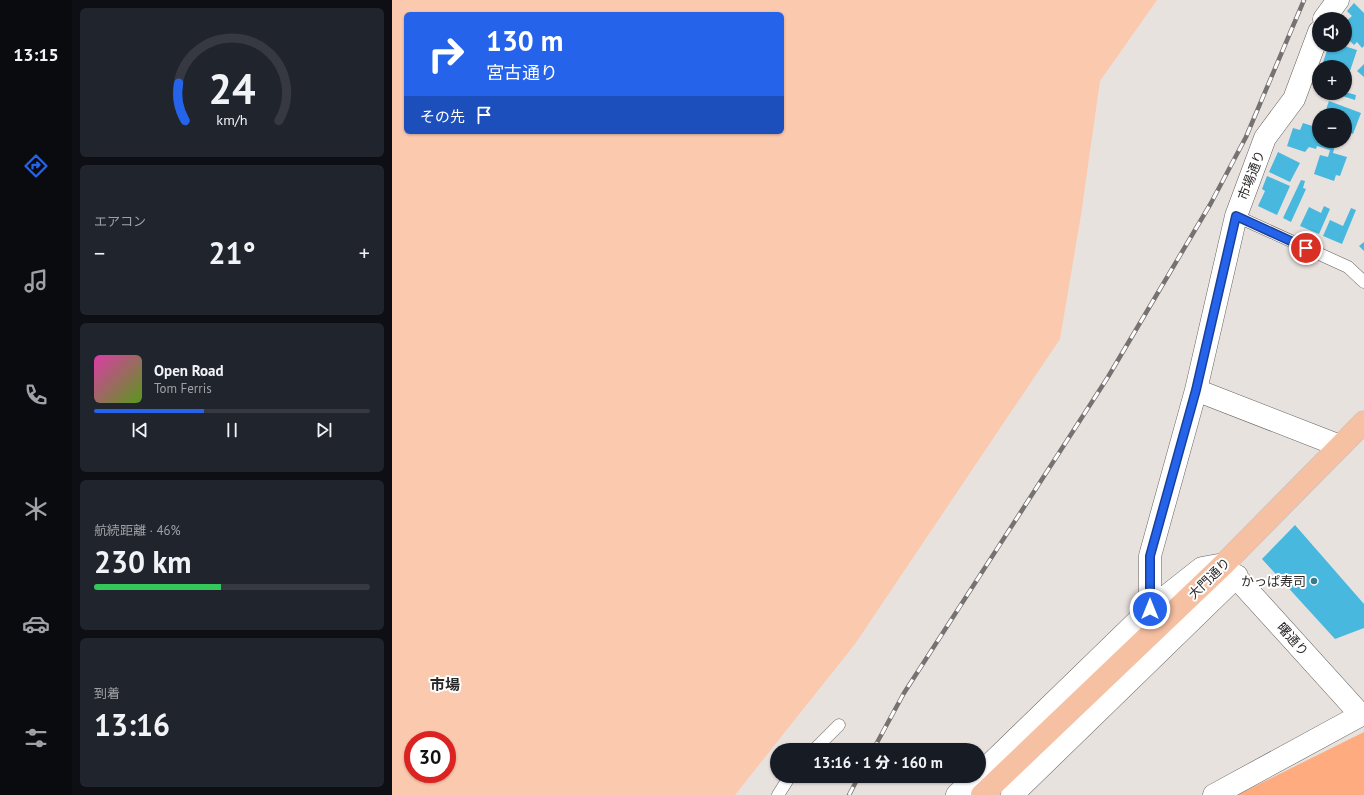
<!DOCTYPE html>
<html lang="ja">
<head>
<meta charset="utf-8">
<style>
	body { margin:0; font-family:"PT Sans","Noto Sans JP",sans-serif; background:#20242c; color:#f1f3f6; height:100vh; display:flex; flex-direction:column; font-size:15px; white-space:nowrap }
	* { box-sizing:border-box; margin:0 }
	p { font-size:13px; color:#9ea1a6 }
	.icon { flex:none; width:22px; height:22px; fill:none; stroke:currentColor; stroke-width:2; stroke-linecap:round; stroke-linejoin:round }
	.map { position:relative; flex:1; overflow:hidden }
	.panel { display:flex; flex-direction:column; gap:8px; padding:8px; background:#0d0f14; width:320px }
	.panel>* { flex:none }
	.banner { position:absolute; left:12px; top:12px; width:380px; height:122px; border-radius:6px; box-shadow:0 1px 3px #0004; background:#2563eb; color:#fff; overflow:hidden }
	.buttons { position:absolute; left:920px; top:12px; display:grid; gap:8px }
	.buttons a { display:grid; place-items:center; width:40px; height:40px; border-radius:50%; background:#171b24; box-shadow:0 1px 3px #0004; font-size:20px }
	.speed { position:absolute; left:12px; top:731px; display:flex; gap:8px; font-size:20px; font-weight:700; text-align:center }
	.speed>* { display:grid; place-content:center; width:52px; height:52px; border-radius:50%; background:#171b24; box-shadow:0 1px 3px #0004; line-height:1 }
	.speed .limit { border:6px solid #d22; background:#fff; color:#111 }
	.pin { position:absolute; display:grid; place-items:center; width:34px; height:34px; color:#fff; margin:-17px; border:2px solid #fff; border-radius:50%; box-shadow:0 1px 4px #0007 }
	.me { position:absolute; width:44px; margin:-22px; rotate:0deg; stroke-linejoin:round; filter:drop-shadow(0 0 3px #0008) }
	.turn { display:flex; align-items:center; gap:14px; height:84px; padding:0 16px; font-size:18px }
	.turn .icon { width:52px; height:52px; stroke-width:2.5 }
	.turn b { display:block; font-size:28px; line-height:34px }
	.then { display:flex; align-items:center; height:38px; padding:0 16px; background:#0003; gap:8px; font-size:15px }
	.big { font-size:30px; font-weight:800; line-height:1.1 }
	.panel .card { flex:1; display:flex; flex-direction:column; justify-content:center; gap:6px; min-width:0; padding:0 14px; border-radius:6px; background:#20242c }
	.panel .dial { align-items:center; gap:0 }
	.dial svg { height:104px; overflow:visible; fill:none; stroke:#363941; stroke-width:7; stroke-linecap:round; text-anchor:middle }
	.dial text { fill:#f1f3f6; stroke:none }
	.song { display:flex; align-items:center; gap:12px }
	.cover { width:48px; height:48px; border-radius:6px; background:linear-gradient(135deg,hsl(320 70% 55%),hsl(90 70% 35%)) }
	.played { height:4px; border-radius:2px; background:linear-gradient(90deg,#2563eb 40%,#363941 40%) }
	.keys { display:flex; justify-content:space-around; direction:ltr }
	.heat { display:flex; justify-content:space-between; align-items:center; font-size:22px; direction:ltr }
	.charge { height:6px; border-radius:3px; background:linear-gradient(90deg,#34c759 46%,#363941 0) }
	.trip { position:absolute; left:378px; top:743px; width:216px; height:40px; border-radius:20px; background:#171b24; box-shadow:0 1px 3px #0004; font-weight:800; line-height:40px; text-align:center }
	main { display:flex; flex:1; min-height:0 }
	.tabs { display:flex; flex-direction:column; width:72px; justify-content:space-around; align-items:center; background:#090b0e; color:#9ea1a6 }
	.tabs .icon { width:28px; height:28px }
	.tabs .active { color:#2563eb }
	.tabs b { font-size:18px; color:#f1f3f6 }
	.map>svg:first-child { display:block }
	.green { fill:#fbc9ae; fill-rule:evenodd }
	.water { fill:#feac7f }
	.building { fill:#48b8de }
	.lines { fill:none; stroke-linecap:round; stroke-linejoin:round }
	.service-casing { stroke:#65605d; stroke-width:13 }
	.minor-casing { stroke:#65605d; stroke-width:23 }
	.tertiary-casing { stroke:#65605d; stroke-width:23 }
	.trunk-casing { stroke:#bfbfbe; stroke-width:23 }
	.service { stroke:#fff; stroke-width:12 }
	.minor { stroke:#fff; stroke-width:22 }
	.tertiary { stroke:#fff; stroke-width:22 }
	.trunk { stroke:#f6c0a2; stroke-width:22 }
	.rail-casing { stroke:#767271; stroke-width:4.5 }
	.rail { stroke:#fff; stroke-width:3; stroke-dasharray:9; stroke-linecap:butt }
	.route-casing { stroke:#184099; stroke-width:10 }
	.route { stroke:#2563eb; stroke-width:7 }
	.poi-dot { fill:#3b798f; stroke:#fff; stroke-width:1.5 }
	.labels { text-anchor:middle; stroke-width:4; stroke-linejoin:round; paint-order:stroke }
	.street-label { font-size:13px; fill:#2b2928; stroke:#fff }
	.poi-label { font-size:13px; fill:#2b2928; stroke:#fff; text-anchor:end }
	.quarter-label { font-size:15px; font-weight:bold; fill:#2b2928; stroke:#fff }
</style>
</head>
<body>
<main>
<nav class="tabs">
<b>13:15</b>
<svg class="icon active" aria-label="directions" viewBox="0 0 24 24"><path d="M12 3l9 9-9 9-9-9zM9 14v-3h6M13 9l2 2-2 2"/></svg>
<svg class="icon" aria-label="music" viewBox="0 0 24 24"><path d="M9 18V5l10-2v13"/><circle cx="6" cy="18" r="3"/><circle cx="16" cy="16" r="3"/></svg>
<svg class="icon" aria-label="phone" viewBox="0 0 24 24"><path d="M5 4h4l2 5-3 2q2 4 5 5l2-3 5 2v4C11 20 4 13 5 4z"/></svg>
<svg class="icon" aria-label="climate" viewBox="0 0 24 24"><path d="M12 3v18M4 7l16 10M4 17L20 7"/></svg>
<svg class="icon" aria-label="car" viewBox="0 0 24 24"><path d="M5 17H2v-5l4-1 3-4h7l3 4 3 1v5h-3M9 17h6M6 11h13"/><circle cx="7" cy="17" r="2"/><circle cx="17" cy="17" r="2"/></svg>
<svg class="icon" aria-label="filters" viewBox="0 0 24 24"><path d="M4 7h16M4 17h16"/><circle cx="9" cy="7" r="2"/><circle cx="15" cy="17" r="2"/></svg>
</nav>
<section class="panel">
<div class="card dial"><svg viewBox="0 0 100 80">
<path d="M14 69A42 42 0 1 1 86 69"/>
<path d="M14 69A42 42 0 0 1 9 40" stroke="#2563eb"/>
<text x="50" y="56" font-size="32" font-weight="700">24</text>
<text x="50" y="72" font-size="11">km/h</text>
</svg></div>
<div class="card"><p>エアコン</p>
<div class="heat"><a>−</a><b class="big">21°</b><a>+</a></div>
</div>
<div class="card">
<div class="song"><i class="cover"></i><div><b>Open Road</b><p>Tom Ferris</p></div></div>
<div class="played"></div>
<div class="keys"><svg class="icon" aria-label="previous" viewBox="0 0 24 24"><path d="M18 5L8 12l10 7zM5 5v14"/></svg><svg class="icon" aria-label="pause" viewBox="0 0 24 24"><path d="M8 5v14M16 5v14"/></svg><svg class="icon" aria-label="next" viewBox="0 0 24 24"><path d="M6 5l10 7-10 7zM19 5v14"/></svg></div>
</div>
<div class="card"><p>航続距離 · 46%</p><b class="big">230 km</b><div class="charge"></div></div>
<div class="card"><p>到着</p><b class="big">13:16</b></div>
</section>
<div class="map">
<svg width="972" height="795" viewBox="0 0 972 795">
	<rect width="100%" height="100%" fill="#e8e2df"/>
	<!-- green -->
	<path class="green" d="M 0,0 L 765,0 L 708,81 L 689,215 L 668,339 L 463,644 L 343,795 L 0,795 ZM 14,14 L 390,14 L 390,132 L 14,132 ZM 21,740 L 55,740 L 55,774 L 21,774 Z"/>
	<!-- water -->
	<path class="water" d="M 972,732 L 972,795 L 845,795 Z"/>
	<!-- building -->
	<path class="building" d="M 962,3 L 972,13 L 972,46 L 970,48 L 965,42 L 962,45 L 953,36 L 953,22 L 960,16 L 955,11 Z
		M 937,45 L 949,45 L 965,50 L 958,71 L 953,69 L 953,67 L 946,67 L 931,62 Z
		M 972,64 L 972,77 L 965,71 Z
		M 927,72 L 927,89 L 922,88 Z
		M 953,92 L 964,95 L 963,100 L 941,93 Z
		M 937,101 L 969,113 L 961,134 L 953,131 L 953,115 L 932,115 Z
		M 911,123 L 927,128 L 927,141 L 944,141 L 941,153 L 955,157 L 948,176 L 944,175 L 942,181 L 922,174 L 928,155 L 936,157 L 938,150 L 925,146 L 924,149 L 917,147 L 913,152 L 895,146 L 901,128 L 908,130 Z
		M 886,152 L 908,163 L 898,182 L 877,172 Z
		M 875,176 L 898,186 L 885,215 L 866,206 L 873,191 L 870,189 Z
		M 909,180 L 913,181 L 911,188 L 914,189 L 899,222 L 891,218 Z
		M 932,206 L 938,209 L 927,234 L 908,226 L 917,207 L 929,213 Z
		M 959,208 L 964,210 L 950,244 L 931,236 L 938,220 L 951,226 Z
		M 972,242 L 972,251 L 967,246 Z
		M 903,525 L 972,604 L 972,628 L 943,639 L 870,559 Z"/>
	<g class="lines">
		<defs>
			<path id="service" d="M 844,216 L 956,267 L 972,282
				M 422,750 L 447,725
				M 386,795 L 398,776"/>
			<path id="minor" d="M 932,19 L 946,0
				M 804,390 L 948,446
				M 758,609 L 758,556 L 804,390 L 844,216 L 873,138 L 902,99 L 927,32
				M 587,775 L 758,609 L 810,568 L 832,564 L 969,715 L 822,795
				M 565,795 L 585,776
				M 620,795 L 845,576"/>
			<path id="tertiary" d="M 969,715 L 972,713"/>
			<path id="trunk" d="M 590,795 L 832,564 L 972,422"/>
		</defs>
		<!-- service casing -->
		<use href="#service" class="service-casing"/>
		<!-- minor casing -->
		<use href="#minor" class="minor-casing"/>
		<!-- tertiary casing -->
		<use href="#tertiary" class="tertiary-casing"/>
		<!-- trunk casing -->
		<use href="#trunk" class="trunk-casing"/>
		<!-- service -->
		<use href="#service" class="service"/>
		<!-- minor -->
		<use href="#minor" class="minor"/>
		<!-- tertiary -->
		<use href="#tertiary" class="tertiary"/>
		<!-- trunk -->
		<use href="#trunk" class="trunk"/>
		<defs>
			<path id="rail" d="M 481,750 L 512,693 L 716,377 L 819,203 L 854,137 L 912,0
				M 457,795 L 467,776"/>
		</defs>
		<!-- rail casing -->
		<use href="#rail" class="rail-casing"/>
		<!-- rail -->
		<use href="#rail" class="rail"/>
	</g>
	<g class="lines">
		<defs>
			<path id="route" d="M 758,609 L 758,556 L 804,390 L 844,216 L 914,248"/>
		</defs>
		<!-- route casing -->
		<use href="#route" class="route-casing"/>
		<!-- route -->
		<use href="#route" class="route"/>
	</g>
	<!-- markers -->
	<circle class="poi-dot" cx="922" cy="581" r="4"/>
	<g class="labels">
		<!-- street labels -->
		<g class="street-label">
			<text transform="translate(859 175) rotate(-69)" y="5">市場通り</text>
			<text transform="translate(817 578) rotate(-44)" y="5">大門通り</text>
			<text transform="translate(901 639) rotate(48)" y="5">曙通り</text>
		</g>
		<!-- poi labels -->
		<g class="poi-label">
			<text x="914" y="586">かっぱ寿司</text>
		</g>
		<!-- quarter labels -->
		<g class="quarter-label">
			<text x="53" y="690">市場</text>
		</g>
	</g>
</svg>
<div class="buttons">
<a><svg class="icon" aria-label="sound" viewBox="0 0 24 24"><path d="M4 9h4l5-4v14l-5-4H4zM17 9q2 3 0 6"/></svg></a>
<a>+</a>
<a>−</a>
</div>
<div class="speed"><div class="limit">30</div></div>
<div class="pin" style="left:914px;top:248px;background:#d93025"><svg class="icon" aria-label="arrive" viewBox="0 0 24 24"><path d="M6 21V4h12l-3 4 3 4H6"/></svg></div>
<svg class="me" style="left:758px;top:609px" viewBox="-20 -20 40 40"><circle r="17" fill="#2563eb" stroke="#fff" stroke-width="3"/><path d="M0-11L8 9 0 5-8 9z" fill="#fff"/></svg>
<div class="trip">13:16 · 1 分 · 160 m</div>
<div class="banner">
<div class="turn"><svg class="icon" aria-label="right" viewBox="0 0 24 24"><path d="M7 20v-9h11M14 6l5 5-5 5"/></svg><div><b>130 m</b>宮古通り</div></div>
<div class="then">その先<svg class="icon" aria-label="arrive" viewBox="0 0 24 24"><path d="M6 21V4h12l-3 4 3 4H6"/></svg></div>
</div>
</div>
</main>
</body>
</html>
